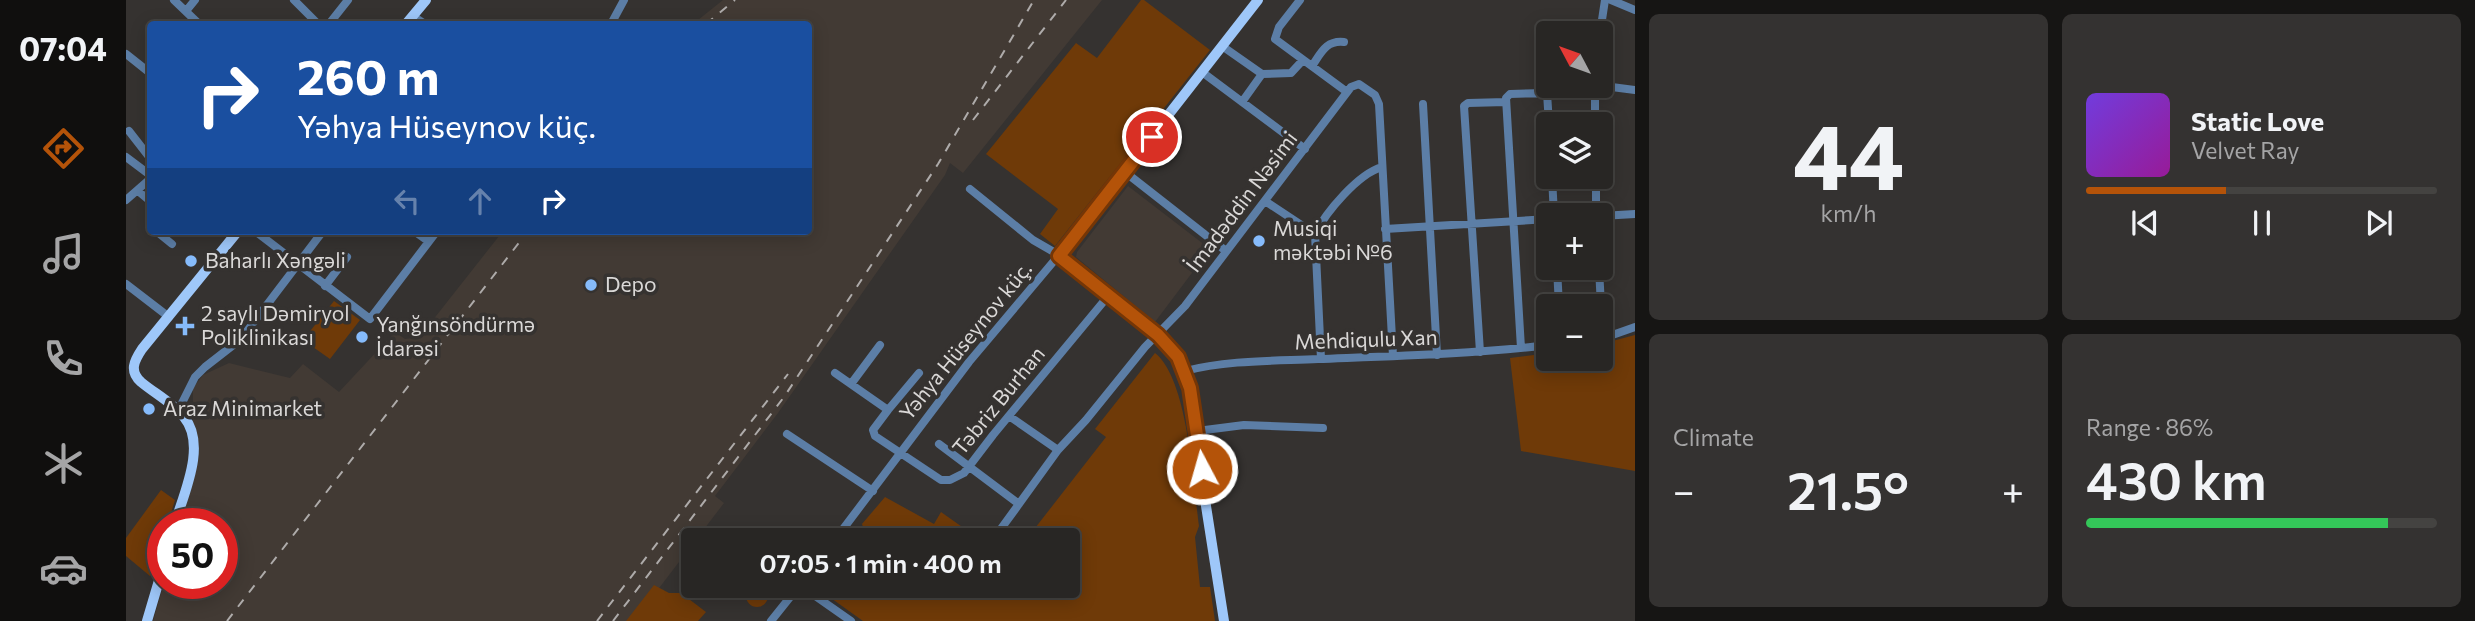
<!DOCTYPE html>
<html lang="en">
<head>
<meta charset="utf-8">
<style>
	body { margin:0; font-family:Commissioner,sans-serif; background:#343231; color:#f1f3f6; height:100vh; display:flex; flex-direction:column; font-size:26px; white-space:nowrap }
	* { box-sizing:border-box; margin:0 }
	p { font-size:23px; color:#a5a5a6 }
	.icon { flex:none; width:38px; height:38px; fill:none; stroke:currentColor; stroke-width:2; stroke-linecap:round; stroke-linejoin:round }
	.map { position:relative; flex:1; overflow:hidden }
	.sheet { display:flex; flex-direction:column; gap:14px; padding:14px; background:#161514; width:840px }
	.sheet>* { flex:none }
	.hud { position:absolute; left:21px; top:21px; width:665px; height:214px; border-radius:7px; box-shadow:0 4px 18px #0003,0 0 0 2px #444341; background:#1a4fa0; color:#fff; overflow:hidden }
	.needle { width:46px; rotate:311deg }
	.buttons { position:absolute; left:1410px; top:21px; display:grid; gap:14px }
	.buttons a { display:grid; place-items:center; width:77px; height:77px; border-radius:7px; background:#282624; box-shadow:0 4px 18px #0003,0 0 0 2px #444341; font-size:35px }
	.speed { position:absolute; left:21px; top:508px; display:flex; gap:14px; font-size:35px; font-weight:700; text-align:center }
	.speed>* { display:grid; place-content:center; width:91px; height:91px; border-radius:50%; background:#282624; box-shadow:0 4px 18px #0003,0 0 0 2px #444341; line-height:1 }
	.speed .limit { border:10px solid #d22; background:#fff; color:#111 }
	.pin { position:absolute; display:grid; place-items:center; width:60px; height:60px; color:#fff; margin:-30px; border:4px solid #fff; border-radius:50%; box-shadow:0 2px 7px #0007 }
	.me { position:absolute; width:77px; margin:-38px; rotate:354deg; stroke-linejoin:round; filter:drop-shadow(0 0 5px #0008) }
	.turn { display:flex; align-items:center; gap:24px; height:147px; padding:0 35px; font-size:32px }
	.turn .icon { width:91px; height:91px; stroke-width:2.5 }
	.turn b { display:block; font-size:49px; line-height:60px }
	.lanes { display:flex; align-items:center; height:66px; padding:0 35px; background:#0003; justify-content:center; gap:35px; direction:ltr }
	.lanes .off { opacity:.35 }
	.big { font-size:52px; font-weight:600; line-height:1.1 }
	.sheet .tile { flex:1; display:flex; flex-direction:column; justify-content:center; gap:10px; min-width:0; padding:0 24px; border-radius:10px; background:#343231 }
	.sheet .dial { align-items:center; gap:0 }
	.dial b { font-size:91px; line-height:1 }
	.song { display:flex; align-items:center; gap:21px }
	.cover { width:84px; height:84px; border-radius:10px; background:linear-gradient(135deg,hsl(260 70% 55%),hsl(300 70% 35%)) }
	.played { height:7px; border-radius:4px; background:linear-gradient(90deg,#b45309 40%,#444341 40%) }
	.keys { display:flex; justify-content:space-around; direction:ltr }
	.heat { display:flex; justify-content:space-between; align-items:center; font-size:38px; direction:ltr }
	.charge { height:10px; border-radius:5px; background:linear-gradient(90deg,#34c759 86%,#444341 0) }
	.sheet .tiles { flex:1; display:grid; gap:14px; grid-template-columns:repeat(2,1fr) }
	.trip { position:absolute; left:555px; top:528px; width:399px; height:70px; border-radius:7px; background:#282624; box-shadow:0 4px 18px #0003,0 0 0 2px #444341; font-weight:600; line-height:70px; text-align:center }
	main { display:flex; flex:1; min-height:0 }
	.tab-bar { display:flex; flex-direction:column; width:126px; justify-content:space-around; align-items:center; background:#100f0e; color:#a5a5a6 }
	.tab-bar .icon { width:49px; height:49px }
	.tab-bar .on { color:#b45309 }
	.tab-bar b { font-size:32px; color:#f1f3f6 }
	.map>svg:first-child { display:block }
	.built { fill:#423a34 }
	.green { fill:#6f3a08 }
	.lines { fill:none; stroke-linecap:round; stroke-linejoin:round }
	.minor { stroke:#5c7ea6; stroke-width:8 }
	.major { stroke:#9ec7f9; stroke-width:10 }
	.rail { stroke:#aeabaa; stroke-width:2; stroke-dasharray:9 9; stroke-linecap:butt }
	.route-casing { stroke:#753606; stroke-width:18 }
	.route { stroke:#b45309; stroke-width:12 }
	.poi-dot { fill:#86bbfb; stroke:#353230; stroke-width:2.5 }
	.labels { text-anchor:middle; stroke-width:7; stroke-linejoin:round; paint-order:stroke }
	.street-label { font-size:21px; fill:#dad8d7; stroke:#353230 }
	.poi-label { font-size:21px; fill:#dad8d7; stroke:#353230; text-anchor:start }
</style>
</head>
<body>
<main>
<nav class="tab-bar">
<b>07:04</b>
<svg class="icon on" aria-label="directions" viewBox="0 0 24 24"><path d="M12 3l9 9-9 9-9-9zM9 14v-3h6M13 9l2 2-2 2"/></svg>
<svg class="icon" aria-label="music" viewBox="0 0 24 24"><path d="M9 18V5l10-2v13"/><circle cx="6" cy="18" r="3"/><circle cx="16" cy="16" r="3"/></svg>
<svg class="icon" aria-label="phone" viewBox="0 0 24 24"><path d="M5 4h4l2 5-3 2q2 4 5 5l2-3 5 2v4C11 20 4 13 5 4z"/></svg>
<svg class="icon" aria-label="climate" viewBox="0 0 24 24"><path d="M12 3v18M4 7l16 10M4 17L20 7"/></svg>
<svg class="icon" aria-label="car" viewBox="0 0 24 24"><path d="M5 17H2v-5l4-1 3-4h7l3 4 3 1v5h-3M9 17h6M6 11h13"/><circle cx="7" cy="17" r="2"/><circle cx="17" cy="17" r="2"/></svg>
</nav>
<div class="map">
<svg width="1509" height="621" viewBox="0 0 1509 621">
	<rect width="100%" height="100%" fill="#353230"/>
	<!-- built -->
	<path class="built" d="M 597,0 L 976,0 L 837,173 L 824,163 L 819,175 L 652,413 L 589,496 L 598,503 L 508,621 L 27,621 L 38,583 L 96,583 L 96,523 L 55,523 L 72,463 L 73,448 L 67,423 L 67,388 L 77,375 L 103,363 L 164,378 L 177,364 L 213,392 L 269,332 L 279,339 L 288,338 L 299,330 L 377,231 L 682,231 L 682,24 L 567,24 Z
		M 1002,186 L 1084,249 L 1029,322 L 950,257 L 951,252 Z"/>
	<!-- green -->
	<path class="green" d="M 1015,0 L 1018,0 L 1084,50 L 929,246 L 914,234 L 932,209 L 860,154 L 950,43 L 971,58 Z
		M 208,301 L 234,320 L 204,359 L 177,340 Z
		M 1509,335 L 1509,471 L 1395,451 L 1384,358 L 1423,353 L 1423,359 L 1475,359 L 1475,344 Z
		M 1029,353 C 1062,379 1067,483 1073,526 L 1069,537 L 1074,587 L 1084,587 L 1089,621 L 737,621 L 688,586 L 942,586 L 942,541 L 899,541 L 980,437 L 969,429 Z
		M 35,490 L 49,500 L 42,523 L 37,523 L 37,538 L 24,576 L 0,556 L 0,538 Z
		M 759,497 L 808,524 L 815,512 L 856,541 L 730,541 L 738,530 L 736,524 Z
		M620 596a11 11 0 1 1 22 0a11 11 0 1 1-22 0Z
		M 528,585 L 543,593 L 555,593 L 580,612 L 572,621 L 500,621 Z"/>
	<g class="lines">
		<!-- minor -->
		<path class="minor" d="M 48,0 L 73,24
			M 168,0 L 192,24
			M 1174,0 L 1153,27 L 1149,39 L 1221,92
			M 1485,0 L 1509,10
			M 60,11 L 69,0
			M 287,16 L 299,24
			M 203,24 L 222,0
			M 485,24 L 498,0
			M 1474,33 L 1479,0
			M 1096,46 L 1136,74 L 1165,73 L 1177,60
			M 0,54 L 24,73
			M 1186,66 C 1195,53 1200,40 1218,42
			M 1076,72 L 1179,149
			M 1421,93 L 1423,124
			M 1116,102 L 1136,74
			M 1297,104 L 1311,355
			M 1469,124 L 1469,86
			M 3,131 L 24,158
			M 0,157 L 24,175
			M 999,172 L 1100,251
			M 1426,177 L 1428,215
			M 1470,177 L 1470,215
			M 12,191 L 24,201
			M 0,200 L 24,179
			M 1139,201 L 1189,234
			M 1475,216 L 1509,214
			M 1259,229 L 1423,219
			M 30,231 L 46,244
			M 129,231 L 244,319 L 311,231
			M 288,231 L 302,241
			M 1431,268 L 1433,306
			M 1473,268 L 1475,306
			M 0,284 L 43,317
			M 199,286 L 221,257
			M 1475,311 L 1477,339
			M 1475,339 L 1509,327
			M 1395,348 L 1380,98 L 1384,94 L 1458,92 L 1478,86 L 1509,90
			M 1354,352 L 1338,106 L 1342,103 L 1380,102
			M 1195,359 L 1189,234 C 1200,212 1232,174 1256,167
			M 1059,371 C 1101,360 1149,361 1192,359 C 1269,356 1346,354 1423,345
			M 709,373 L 762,410 L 747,430 L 749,436 L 815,480 L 824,480 L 838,473 L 867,435 L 983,295
			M 725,384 L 754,345
			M 762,410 L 793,373
			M 52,411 L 69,377 L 79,367 L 115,339 L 197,231
			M 883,416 L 932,450
			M 1071,431 L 1118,425 L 1197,428
			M 661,434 L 747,491
			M 813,444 L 893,504 L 932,450 L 960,420 L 1019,347 L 1059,306 L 1225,87 L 1233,84 L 1249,95 L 1253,104 L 1267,356
			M 708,541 L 843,362 L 933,255 L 907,240 L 844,189
			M 866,541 L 893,504
			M 675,586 L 725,621
			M 645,621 L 673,586"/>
		<!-- major -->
		<path class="major" d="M 280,24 L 300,0
			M 49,523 C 58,493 81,445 58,417 C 47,403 28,393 15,382 C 3,371 8,361 16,349 L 112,231
			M 21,621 L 37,567
			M 1098,621 L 1080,506 L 1071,431 L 1059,371 L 1044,345 L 933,255 L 1132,0"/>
		<!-- rail -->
		<path class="rail" d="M 580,24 L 609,0
			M 847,120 L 940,0
			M 101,621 L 402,231
			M 471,621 L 662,374
			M 487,621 L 658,397 L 812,164 L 908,0"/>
	</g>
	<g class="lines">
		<defs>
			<path id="route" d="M 1026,137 L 933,256 L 1032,335 L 1052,357 L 1064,388 L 1076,469"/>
		</defs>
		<!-- route casing -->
		<use href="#route" class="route-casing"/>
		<!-- route -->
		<use href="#route" class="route"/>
	</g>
	<!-- markers -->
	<g class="poi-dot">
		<circle cx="1133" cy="241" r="7"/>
		<circle cx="65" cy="261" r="7"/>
		<circle cx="465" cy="285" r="7"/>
		<path d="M55.5 315.5h7v7h7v7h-7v7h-7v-7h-7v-7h7z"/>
		<circle cx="236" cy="337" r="7"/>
		<circle cx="23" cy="409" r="7"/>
	</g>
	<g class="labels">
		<!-- street labels -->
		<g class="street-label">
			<text transform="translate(1116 202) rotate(-53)" y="7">İmadəddin Nəsimi</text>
			<text transform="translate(1240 340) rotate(-2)" y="7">Mehdiqulu Xan</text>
			<text transform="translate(840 341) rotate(-51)" y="7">Yəhya Hüseynov küç.</text>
			<text transform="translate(873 401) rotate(-51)" y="7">Təbriz Burhan</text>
		</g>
		<!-- poi labels -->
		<g class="poi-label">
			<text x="1147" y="236">Musiqi<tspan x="1147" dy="24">məktəbi №6</tspan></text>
			<text x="79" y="268">Baharlı Xəngəli</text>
			<text x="479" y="292">Depo</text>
			<text x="75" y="321">2 saylı Dəmiryol<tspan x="75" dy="24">Poliklinikası</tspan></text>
			<text x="250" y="332">Yanğınsöndürmə<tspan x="250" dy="24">İdarəsi</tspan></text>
			<text x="37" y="416">Araz Minimarket</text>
		</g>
	</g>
</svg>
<div class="buttons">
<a><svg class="needle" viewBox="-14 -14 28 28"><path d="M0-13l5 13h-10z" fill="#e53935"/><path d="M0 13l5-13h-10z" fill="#a5a5a6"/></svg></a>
<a><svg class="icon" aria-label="layers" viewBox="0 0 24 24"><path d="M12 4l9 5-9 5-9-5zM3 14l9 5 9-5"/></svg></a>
<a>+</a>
<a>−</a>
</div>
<div class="speed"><div class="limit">50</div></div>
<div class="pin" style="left:1026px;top:137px;background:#d93025"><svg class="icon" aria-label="arrive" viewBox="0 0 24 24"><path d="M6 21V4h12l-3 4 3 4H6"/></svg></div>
<svg class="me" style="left:1076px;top:469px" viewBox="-20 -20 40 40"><circle r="17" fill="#b45309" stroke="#fff" stroke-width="3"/><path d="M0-11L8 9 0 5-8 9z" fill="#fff"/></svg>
<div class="trip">07:05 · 1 min · 400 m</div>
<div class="hud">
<div class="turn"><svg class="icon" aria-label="right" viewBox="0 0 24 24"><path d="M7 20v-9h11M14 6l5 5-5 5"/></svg><div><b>260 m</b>Yəhya Hüseynov küç.</div></div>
<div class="lanes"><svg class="icon off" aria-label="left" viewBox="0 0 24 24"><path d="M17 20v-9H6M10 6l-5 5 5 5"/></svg><svg class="icon off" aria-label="ahead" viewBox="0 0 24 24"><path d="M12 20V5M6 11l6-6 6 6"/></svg><svg class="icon" aria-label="right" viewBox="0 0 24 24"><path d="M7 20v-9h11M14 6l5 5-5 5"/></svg></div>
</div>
</div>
<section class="sheet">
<div class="tiles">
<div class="tile dial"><b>44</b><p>km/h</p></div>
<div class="tile">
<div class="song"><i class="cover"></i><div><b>Static Love</b><p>Velvet Ray</p></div></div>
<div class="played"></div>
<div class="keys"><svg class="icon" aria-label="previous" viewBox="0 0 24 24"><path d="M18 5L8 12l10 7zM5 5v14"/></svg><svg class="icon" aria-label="pause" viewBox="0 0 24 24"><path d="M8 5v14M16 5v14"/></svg><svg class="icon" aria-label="next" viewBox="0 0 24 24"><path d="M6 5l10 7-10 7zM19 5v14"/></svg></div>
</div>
<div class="tile"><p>Climate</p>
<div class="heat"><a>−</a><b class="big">21.5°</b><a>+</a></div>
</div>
<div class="tile"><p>Range · 86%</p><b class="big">430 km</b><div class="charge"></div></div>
</div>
</section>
</main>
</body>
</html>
